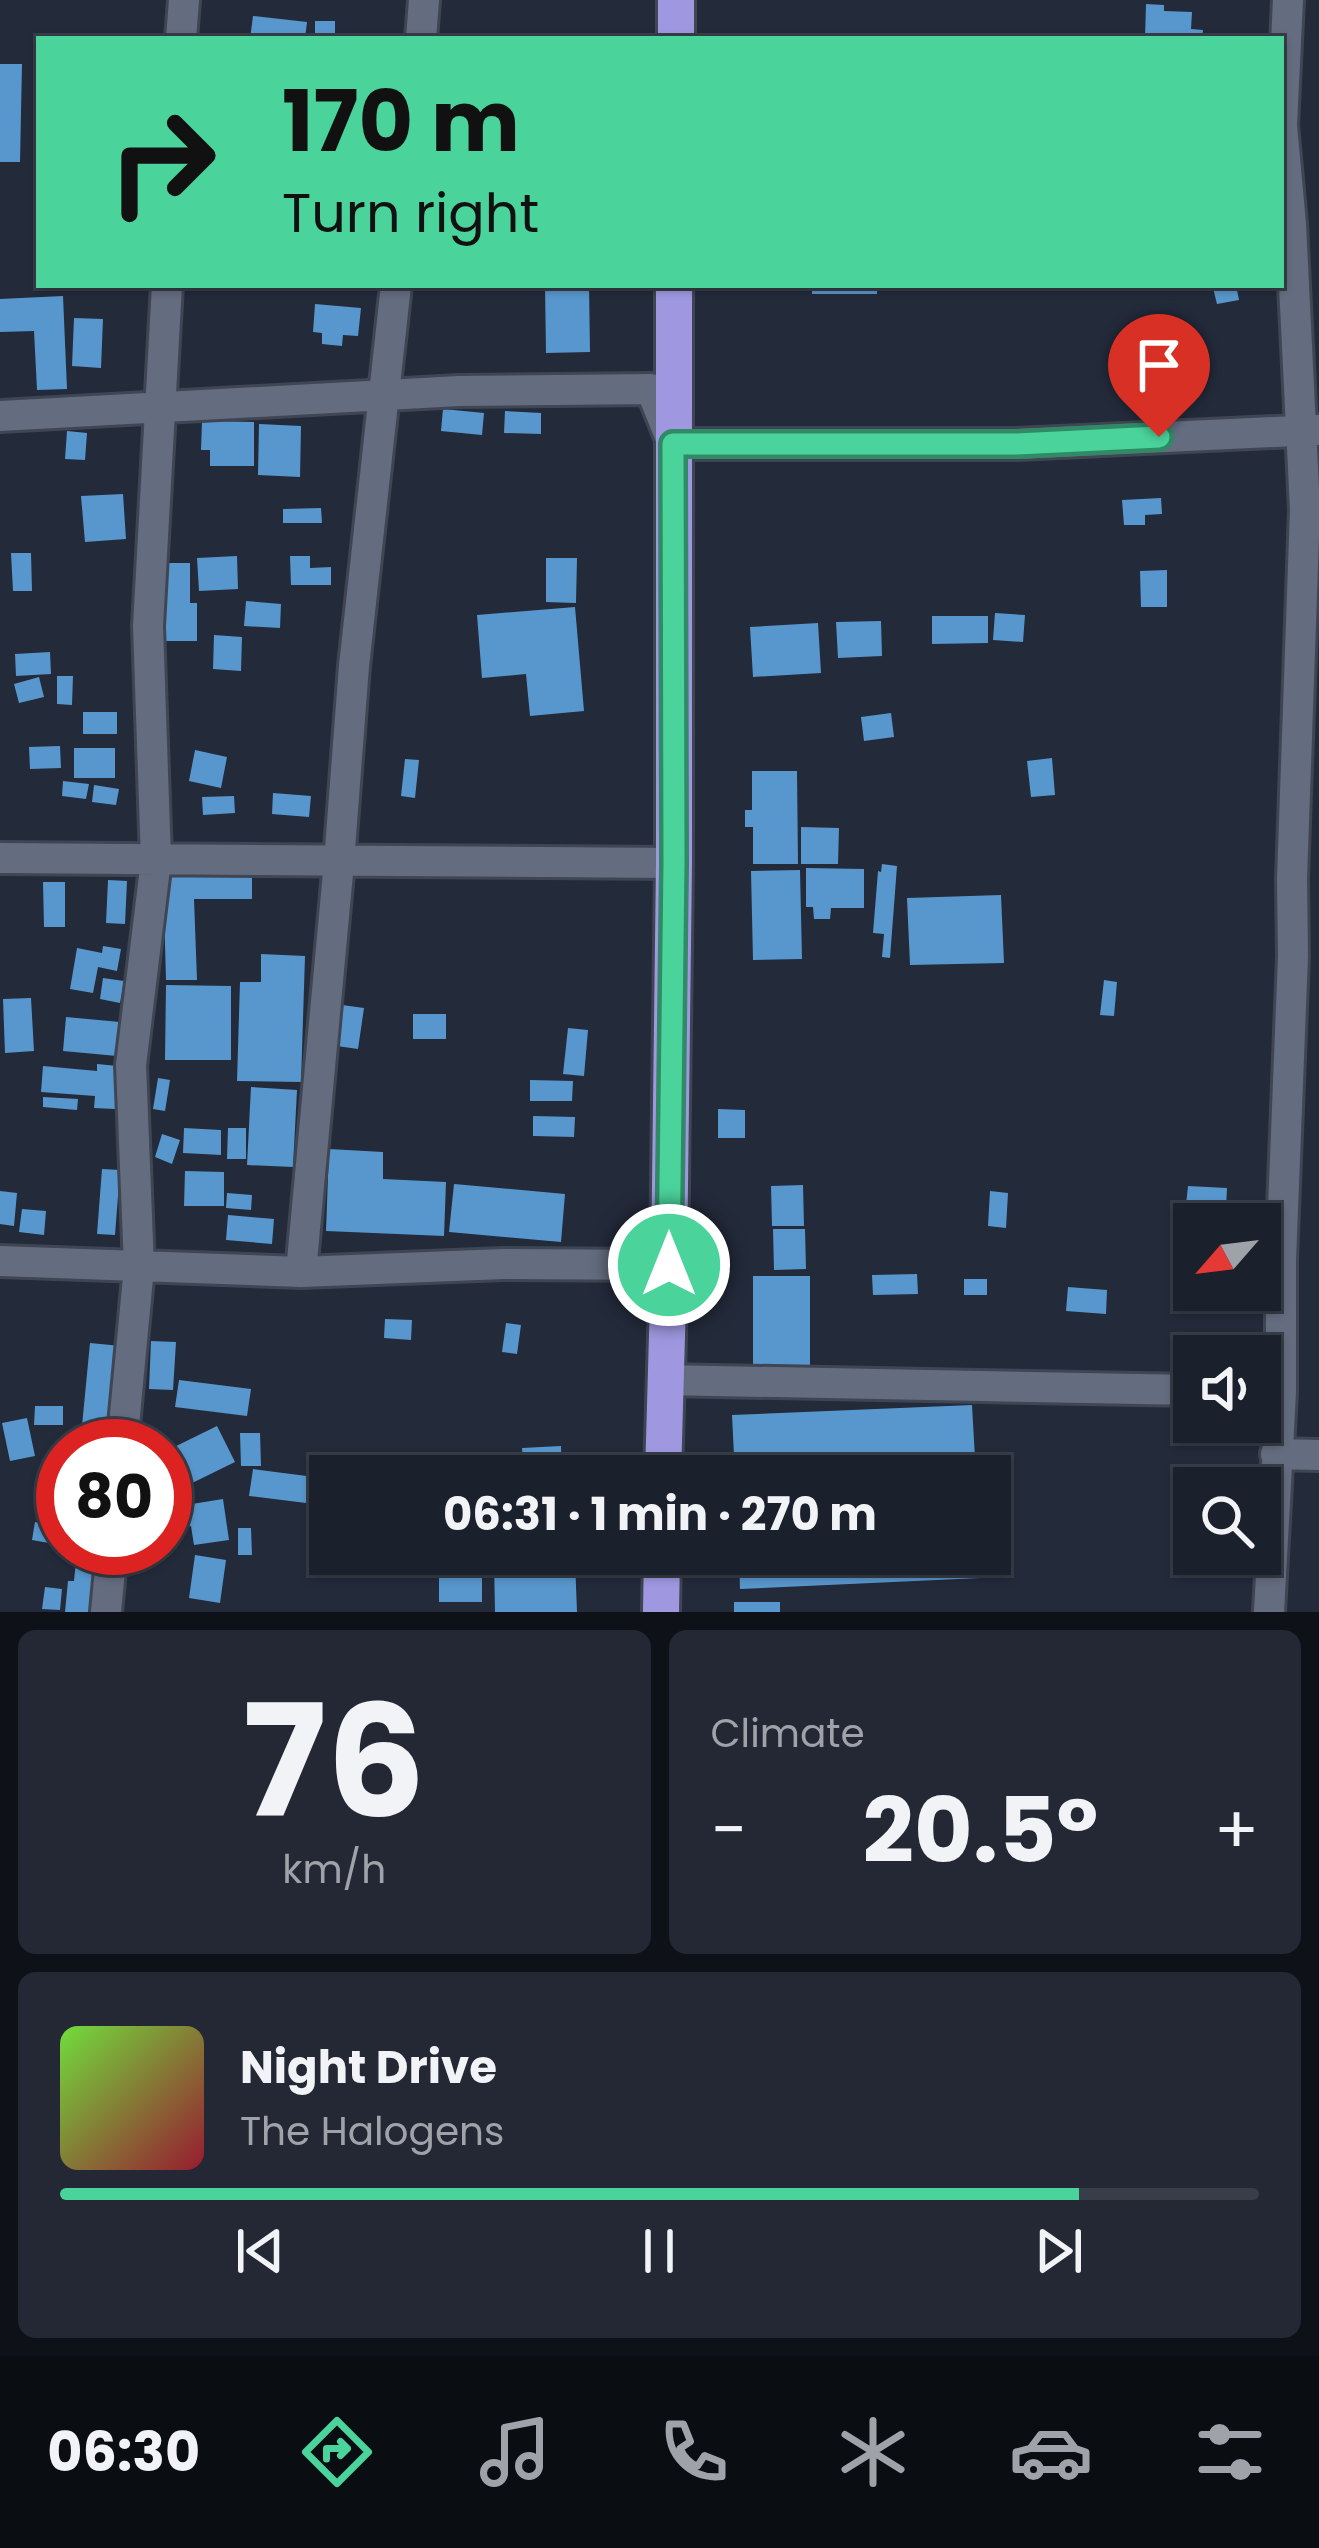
<!DOCTYPE html>
<html lang="en">
<head>
<meta charset="utf-8">
<style>
	body { margin:0; font-family:Poppins,sans-serif; background:#232834; color:#f1f3f6; height:100vh; display:flex; flex-direction:column; font-size:45px; white-space:nowrap }
	* { box-sizing:border-box; margin:0 }
	p { font-size:39px; color:#9fa3a9 }
	.icon { flex:none; width:66px; height:66px; fill:none; stroke:currentColor; stroke-width:2; stroke-linecap:round; stroke-linejoin:round }
	.map { position:relative; height:1612px; overflow:hidden }
	.sheet { display:flex; flex-direction:column; gap:18px; padding:18px; background:#0e1218; flex:1 }
	.sheet>* { flex:none }
	.top-card { position:absolute; left:36px; top:36px; width:1248px; height:252px; border-radius:0px; box-shadow:0 3px 9px #0004,0 0 0 3px #383e48; background:#4ad49c; color:#111; overflow:hidden }
	.needle { width:78px; rotate:242deg }
	.fabs { position:absolute; left:1173px; top:1203px; display:grid; gap:24px }
	.fabs a { display:grid; place-items:center; width:108px; height:108px; border-radius:0px; background:#1a202c; box-shadow:0 3px 9px #0004,0 0 0 3px #383e48; font-size:60px }
	.speed { position:absolute; left:36px; top:1419px; display:flex; gap:24px; font-size:60px; font-weight:700; text-align:center }
	.speed>* { display:grid; place-content:center; width:156px; height:156px; border-radius:50%; background:#1a202c; box-shadow:0 3px 9px #0004,0 0 0 3px #383e48; line-height:1 }
	.speed .limit { border:18px solid #d22; background:#fff; color:#111 }
	.pin { position:absolute; display:grid; place-items:center; width:102px; height:102px; color:#fff; margin:-123px -51px; border-radius:50% 50% 50% 0; rotate:-45deg; box-shadow:0 0 12px #0007 }
	.pin .icon { rotate:45deg }
	.me { position:absolute; width:132px; margin:-66px; rotate:0deg; stroke-linejoin:round; filter:drop-shadow(0 0 9px #0008) }
	.turn { display:flex; align-items:center; gap:42px; height:252px; padding:0 48px; font-size:54px }
	.turn .icon { width:156px; height:156px; stroke-width:2.5 }
	.turn b { display:block; font-size:84px; line-height:102px }
	.big { font-size:90px; font-weight:700; line-height:1.1 }
	.sheet .tile { flex:1; display:flex; flex-direction:column; justify-content:center; gap:18px; min-width:0; padding:0 42px; border-radius:18px; background:#232834 }
	.sheet .dial { align-items:center; gap:0 }
	.dial b { font-size:156px; line-height:1 }
	.song { display:flex; align-items:center; gap:36px }
	.cover { width:144px; height:144px; border-radius:18px; background:linear-gradient(135deg,hsl(100 70% 55%),hsl(350 70% 35%)) }
	.played { height:12px; border-radius:6px; background:linear-gradient(90deg,#4ad49c 85%,#383e48 85%) }
	.keys { display:flex; justify-content:space-around; direction:ltr }
	.heat { display:flex; justify-content:space-between; align-items:center; font-size:66px; direction:ltr }
	.sheet .tiles { flex:1; display:grid; gap:18px; grid-template-columns:1fr 1fr }
	.tile:last-child { grid-column:span 2 }
	.trip { position:absolute; left:309px; top:1455px; width:702px; height:120px; border-radius:0px; background:#1a202c; box-shadow:0 3px 9px #0004,0 0 0 3px #383e48; font-weight:700; line-height:120px; text-align:center }
	.tab-bar { display:flex; height:192px; justify-content:space-around; align-items:center; background:#0a0d12; color:#9fa3a9 }
	.tab-bar .icon { width:84px; height:84px }
	.tab-bar .current { color:#4ad49c }
	.tab-bar b { font-size:54px; color:#f1f3f6 }
	.map>svg:first-child { display:block }
	.building { fill:#5897cd }
	.lines { fill:none; stroke-linecap:round; stroke-linejoin:round }
	.street-casing { stroke:#3f4552; stroke-width:36 }
	.highway-casing { stroke:#3f4552; stroke-width:42 }
	.street { stroke:#646c7f; stroke-width:30 }
	.highway { stroke:#9f98e1; stroke-width:36 }
	.route-casing { stroke:#308a65; stroke-width:30 }
	.route { stroke:#4ad49c; stroke-width:21 }
</style>
</head>
<body>
<div class="map">
<svg width="1319" height="1612" viewBox="0 0 1319 1612">
	<rect width="100%" height="100%" fill="#232a3a"/>
	<!-- building -->
	<path class="building" d="M 1146,4 L 1164,5 L 1164,11 L 1192,12 L 1191,29 L 1203,30 L 1202,39 L 1145,39 Z
		M 253,16 L 307,22 L 305,39 L 250,39 Z
		M 315,21 L 335,21 L 335,39 L 315,39 Z
		M 0,64 L 22,64 L 20,162 L 0,162 Z
		M 545,285 L 589,285 L 590,352 L 546,353 Z
		M 812,285 L 877,285 L 877,294 L 812,294 Z
		M 1236,285 L 1239,300 L 1217,304 L 1213,288 Z
		M 63,296 L 67,389 L 37,390 L 34,331 L 0,332 L 0,299 Z
		M 315,304 L 361,308 L 358,336 L 343,335 L 342,346 L 322,344 L 322,333 L 313,332 Z
		M 74,318 L 103,319 L 101,368 L 72,366 Z
		M 443,409 L 484,413 L 482,435 L 441,431 Z
		M 505,411 L 541,413 L 541,434 L 504,433 Z
		M 202,421 L 254,422 L 254,466 L 210,466 L 210,450 L 201,450 Z
		M 259,424 L 301,426 L 300,477 L 258,475 Z
		M 67,431 L 87,433 L 85,460 L 65,459 Z
		M 123,494 L 126,539 L 85,542 L 81,496 Z
		M 1161,498 L 1162,514 L 1145,515 L 1145,525 L 1124,525 L 1122,500 Z
		M 321,508 L 322,523 L 283,523 L 283,509 Z
		M 11,553 L 31,553 L 32,591 L 13,591 Z
		M 237,556 L 238,589 L 199,591 L 197,558 Z
		M 290,556 L 310,556 L 310,568 L 331,567 L 331,585 L 291,585 Z
		M 546,558 L 577,558 L 576,603 L 546,602 Z
		M 165,563 L 190,563 L 190,603 L 197,603 L 197,641 L 162,641 Z
		M 1167,570 L 1167,607 L 1141,607 L 1140,571 Z
		M 246,601 L 281,604 L 280,628 L 244,626 Z
		M 575,607 L 584,711 L 530,716 L 526,674 L 482,678 L 477,615 Z
		M 995,613 L 1025,615 L 1023,642 L 993,640 Z
		M 932,616 L 988,616 L 988,643 L 932,644 Z
		M 881,621 L 882,656 L 838,658 L 836,622 Z
		M 818,623 L 821,673 L 753,677 L 750,627 Z
		M 214,635 L 242,637 L 241,671 L 213,669 Z
		M 50,652 L 51,674 L 16,676 L 15,654 Z
		M 57,676 L 73,676 L 72,705 L 57,704 Z
		M 39,677 L 44,697 L 19,703 L 14,684 Z
		M 83,712 L 117,712 L 117,734 L 83,734 Z
		M 891,713 L 894,737 L 864,741 L 861,717 Z
		M 60,746 L 61,768 L 30,769 L 29,747 Z
		M 74,748 L 115,748 L 115,778 L 74,778 Z
		M 195,750 L 227,757 L 221,788 L 189,781 Z
		M 1052,758 L 1055,795 L 1031,797 L 1027,761 Z
		M 405,759 L 419,760 L 415,798 L 401,796 Z
		M 752,771 L 797,771 L 798,864 L 753,864 L 753,827 L 745,827 L 745,810 L 752,810 Z
		M 63,781 L 89,784 L 86,799 L 62,796 Z
		M 94,785 L 119,789 L 116,805 L 92,802 Z
		M 273,793 L 311,796 L 309,817 L 272,814 Z
		M 234,796 L 235,813 L 203,815 L 202,797 Z
		M 801,827 L 839,828 L 838,864 L 801,864 Z
		M 882,864 L 897,866 L 890,958 L 882,957 L 884,934 L 873,933 L 878,871 L 881,872 Z
		M 806,868 L 864,869 L 864,908 L 831,908 L 830,919 L 814,919 L 813,907 L 806,907 Z
		M 252,870 L 252,899 L 194,899 L 197,980 L 166,980 L 163,872 Z
		M 800,870 L 802,959 L 753,960 L 751,871 Z
		M 108,880 L 127,881 L 125,924 L 106,923 Z
		M 43,882 L 65,882 L 65,927 L 44,927 Z
		M 1001,895 L 1004,963 L 910,965 L 907,898 Z
		M 103,946 L 121,949 L 117,971 L 98,967 L 93,993 L 70,989 L 77,948 L 102,953 Z
		M 261,954 L 305,956 L 301,1082 L 237,1081 L 240,982 L 261,982 Z
		M 103,978 L 124,981 L 120,1003 L 100,999 Z
		M 1104,980 L 1117,982 L 1114,1016 L 1100,1015 Z
		M 166,985 L 231,986 L 231,1060 L 165,1060 Z
		M 31,998 L 34,1051 L 5,1053 L 3,999 Z
		M 342,1005 L 364,1008 L 358,1049 L 337,1046 Z
		M 413,1014 L 446,1014 L 446,1039 L 413,1039 Z
		M 66,1017 L 120,1022 L 117,1056 L 63,1051 Z
		M 568,1028 L 588,1030 L 584,1076 L 563,1074 Z
		M 97,1064 L 118,1066 L 115,1109 L 94,1108 L 95,1096 L 41,1092 L 43,1066 L 97,1071 Z
		M 158,1078 L 170,1080 L 165,1111 L 153,1109 Z
		M 530,1080 L 573,1081 L 572,1101 L 530,1101 Z
		M 251,1087 L 297,1090 L 293,1167 L 247,1165 Z
		M 43,1097 L 78,1099 L 77,1110 L 43,1107 Z
		M 718,1109 L 745,1110 L 745,1138 L 718,1138 Z
		M 533,1116 L 575,1117 L 574,1137 L 533,1136 Z
		M 184,1128 L 221,1130 L 221,1155 L 183,1153 Z
		M 228,1128 L 246,1128 L 246,1159 L 227,1159 Z
		M 162,1134 L 180,1140 L 172,1164 L 155,1157 Z
		M 329,1149 L 383,1152 L 383,1179 L 446,1182 L 444,1236 L 326,1231 Z
		M 102,1169 L 120,1170 L 115,1235 L 97,1234 Z
		M 185,1171 L 224,1172 L 224,1206 L 184,1206 Z
		M 454,1184 L 565,1194 L 561,1242 L 449,1232 Z
		M 803,1185 L 804,1226 L 772,1226 L 771,1186 Z
		M 1188,1186 L 1227,1188 L 1226,1208 L 1186,1205 Z
		M 0,1191 L 17,1193 L 14,1226 L 0,1224 Z
		M 990,1191 L 1008,1193 L 1006,1228 L 988,1226 Z
		M 227,1193 L 252,1195 L 251,1210 L 226,1208 Z
		M 22,1209 L 46,1211 L 44,1235 L 19,1232 Z
		M 228,1215 L 274,1219 L 272,1244 L 226,1240 Z
		M 773,1229 L 805,1229 L 806,1269 L 774,1270 Z
		M 917,1274 L 918,1294 L 873,1295 L 872,1275 Z
		M 753,1276 L 810,1276 L 810,1373 L 753,1373 Z
		M 964,1279 L 987,1279 L 987,1295 L 964,1295 Z
		M 1068,1287 L 1107,1290 L 1106,1314 L 1066,1311 Z
		M 385,1319 L 412,1320 L 411,1340 L 384,1338 Z
		M 506,1323 L 521,1325 L 517,1354 L 502,1352 Z
		M 151,1341 L 176,1342 L 173,1390 L 149,1389 Z
		M 90,1343 L 121,1346 L 112,1439 L 81,1436 Z
		M 179,1380 L 251,1389 L 247,1416 L 175,1407 Z
		M 972,1405 L 976,1476 L 735,1476 L 732,1415 Z
		M 35,1406 L 63,1406 L 63,1425 L 34,1425 Z
		M 27,1418 L 35,1456 L 10,1461 L 2,1423 Z
		M 217,1426 L 235,1462 L 184,1487 L 166,1451 Z
		M 240,1433 L 260,1433 L 261,1466 L 241,1466 Z
		M 561,1446 L 562,1476 L 524,1476 L 522,1448 Z
		M 1177,1467 L 1206,1469 L 1204,1487 L 1176,1485 Z
		M 253,1469 L 330,1479 L 330,1506 L 249,1496 Z
		M 223,1499 L 229,1540 L 194,1545 L 191,1526 L 182,1528 L 180,1513 L 192,1511 L 192,1504 Z
		M 35,1522 L 63,1528 L 60,1545 L 32,1540 Z
		M 238,1528 L 251,1528 L 252,1555 L 238,1555 Z
		M 77,1551 L 101,1553 L 99,1612 L 65,1612 L 68,1581 L 74,1581 Z
		M 739,1554 L 979,1554 L 981,1578 L 740,1589 Z
		M 195,1555 L 226,1560 L 220,1603 L 189,1598 Z
		M 575,1560 L 577,1612 L 495,1612 L 494,1561 Z
		M 439,1576 L 482,1577 L 482,1602 L 439,1602 Z
		M 45,1587 L 62,1589 L 60,1610 L 42,1609 Z
		M 734,1602 L 780,1602 L 780,1612 L 734,1612 Z"/>
	<g class="lines">
		<defs>
			<path id="street" d="M 181,39 L 184,0
				M 421,39 L 424,0
				M 0,416 L 459,391 L 651,389 L 673,444 L 1017,444 L 1317,430
				M 0,858 L 674,863
				M 0,1261 L 301,1272 L 503,1264 L 669,1265
				M 301,1272 L 339,862 L 354,666 L 396,285
				M 664,1380 L 1194,1390
				M 122,1446 L 139,1267 L 131,1065 L 156,860 L 148,626 L 167,285
				M 1276,1454 L 1319,1455
				M 106,1612 L 112,1548
				M 1269,1612 L 1281,1392 L 1281,1260 L 1293,956 L 1292,879 L 1305,509 L 1291,224 L 1282,125 L 1288,0"/>
			<path id="highway" d="M 676,39 L 676,0
				M 663,1476 L 669,1265 L 674,863 L 674,285
				M 661,1612 L 662,1554"/>
		</defs>
		<!-- street casing -->
		<use href="#street" class="street-casing"/>
		<!-- highway casing -->
		<use href="#highway" class="highway-casing"/>
		<!-- street -->
		<use href="#street" class="street"/>
		<!-- highway -->
		<use href="#highway" class="highway"/>
	</g>
	<g class="lines">
		<defs>
			<path id="route" d="M 669,1265 L 674,863 L 673,444 L 1017,444 L 1159,437"/>
		</defs>
		<!-- route casing -->
		<use href="#route" class="route-casing"/>
		<!-- route -->
		<use href="#route" class="route"/>
	</g>
</svg>
<div class="fabs">
<a><svg class="needle" viewBox="-14 -14 28 28"><path d="M0-13l5 13h-10z" fill="#e53935"/><path d="M0 13l5-13h-10z" fill="#9fa3a9"/></svg></a>
<a><svg class="icon" aria-label="sound" viewBox="0 0 24 24"><path d="M4 9h4l5-4v14l-5-4H4zM17 9q2 3 0 6"/></svg></a>
<a><svg class="icon" aria-label="search" viewBox="0 0 24 24"><circle cx="10" cy="10" r="6"/><path d="M15 15l6 6"/></svg></a>
</div>
<div class="speed"><div class="limit">80</div></div>
<div class="pin" style="left:1159px;top:437px;background:#d93025"><svg class="icon" aria-label="arrive" viewBox="0 0 24 24"><path d="M6 21V4h12l-3 4 3 4H6"/></svg></div>
<svg class="me" style="left:669px;top:1265px" viewBox="-20 -20 40 40"><circle r="17" fill="#4ad49c" stroke="#fff" stroke-width="3"/><path d="M0-11L8 9 0 5-8 9z" fill="#fff"/></svg>
<div class="trip">06:31 · 1 min · 270 m</div>
<div class="top-card">
<div class="turn"><svg class="icon" aria-label="right" viewBox="0 0 24 24"><path d="M7 20v-9h11M14 6l5 5-5 5"/></svg><div><b>170 m</b>Turn right</div></div>
</div>
</div>
<section class="sheet">
<div class="tiles">
<div class="tile dial"><b>76</b><p>km/h</p></div>
<div class="tile"><p>Climate</p>
<div class="heat"><a>−</a><b class="big">20.5°</b><a>+</a></div>
</div>
<div class="tile">
<div class="song"><i class="cover"></i><div><b>Night Drive</b><p>The Halogens</p></div></div>
<div class="played"></div>
<div class="keys"><svg class="icon" aria-label="previous" viewBox="0 0 24 24"><path d="M18 5L8 12l10 7zM5 5v14"/></svg><svg class="icon" aria-label="pause" viewBox="0 0 24 24"><path d="M8 5v14M16 5v14"/></svg><svg class="icon" aria-label="next" viewBox="0 0 24 24"><path d="M6 5l10 7-10 7zM19 5v14"/></svg></div>
</div>
</div>
</section>
<nav class="tab-bar">
<b>06:30</b>
<svg class="icon current" aria-label="directions" viewBox="0 0 24 24"><path d="M12 3l9 9-9 9-9-9zM9 14v-3h6M13 9l2 2-2 2"/></svg>
<svg class="icon" aria-label="music" viewBox="0 0 24 24"><path d="M9 18V5l10-2v13"/><circle cx="6" cy="18" r="3"/><circle cx="16" cy="16" r="3"/></svg>
<svg class="icon" aria-label="phone" viewBox="0 0 24 24"><path d="M5 4h4l2 5-3 2q2 4 5 5l2-3 5 2v4C11 20 4 13 5 4z"/></svg>
<svg class="icon" aria-label="climate" viewBox="0 0 24 24"><path d="M12 3v18M4 7l16 10M4 17L20 7"/></svg>
<svg class="icon" aria-label="car" viewBox="0 0 24 24"><path d="M5 17H2v-5l4-1 3-4h7l3 4 3 1v5h-3M9 17h6M6 11h13"/><circle cx="7" cy="17" r="2"/><circle cx="17" cy="17" r="2"/></svg>
<svg class="icon" aria-label="filters" viewBox="0 0 24 24"><path d="M4 7h16M4 17h16"/><circle cx="9" cy="7" r="2"/><circle cx="15" cy="17" r="2"/></svg>
</nav>
</body>
</html>
